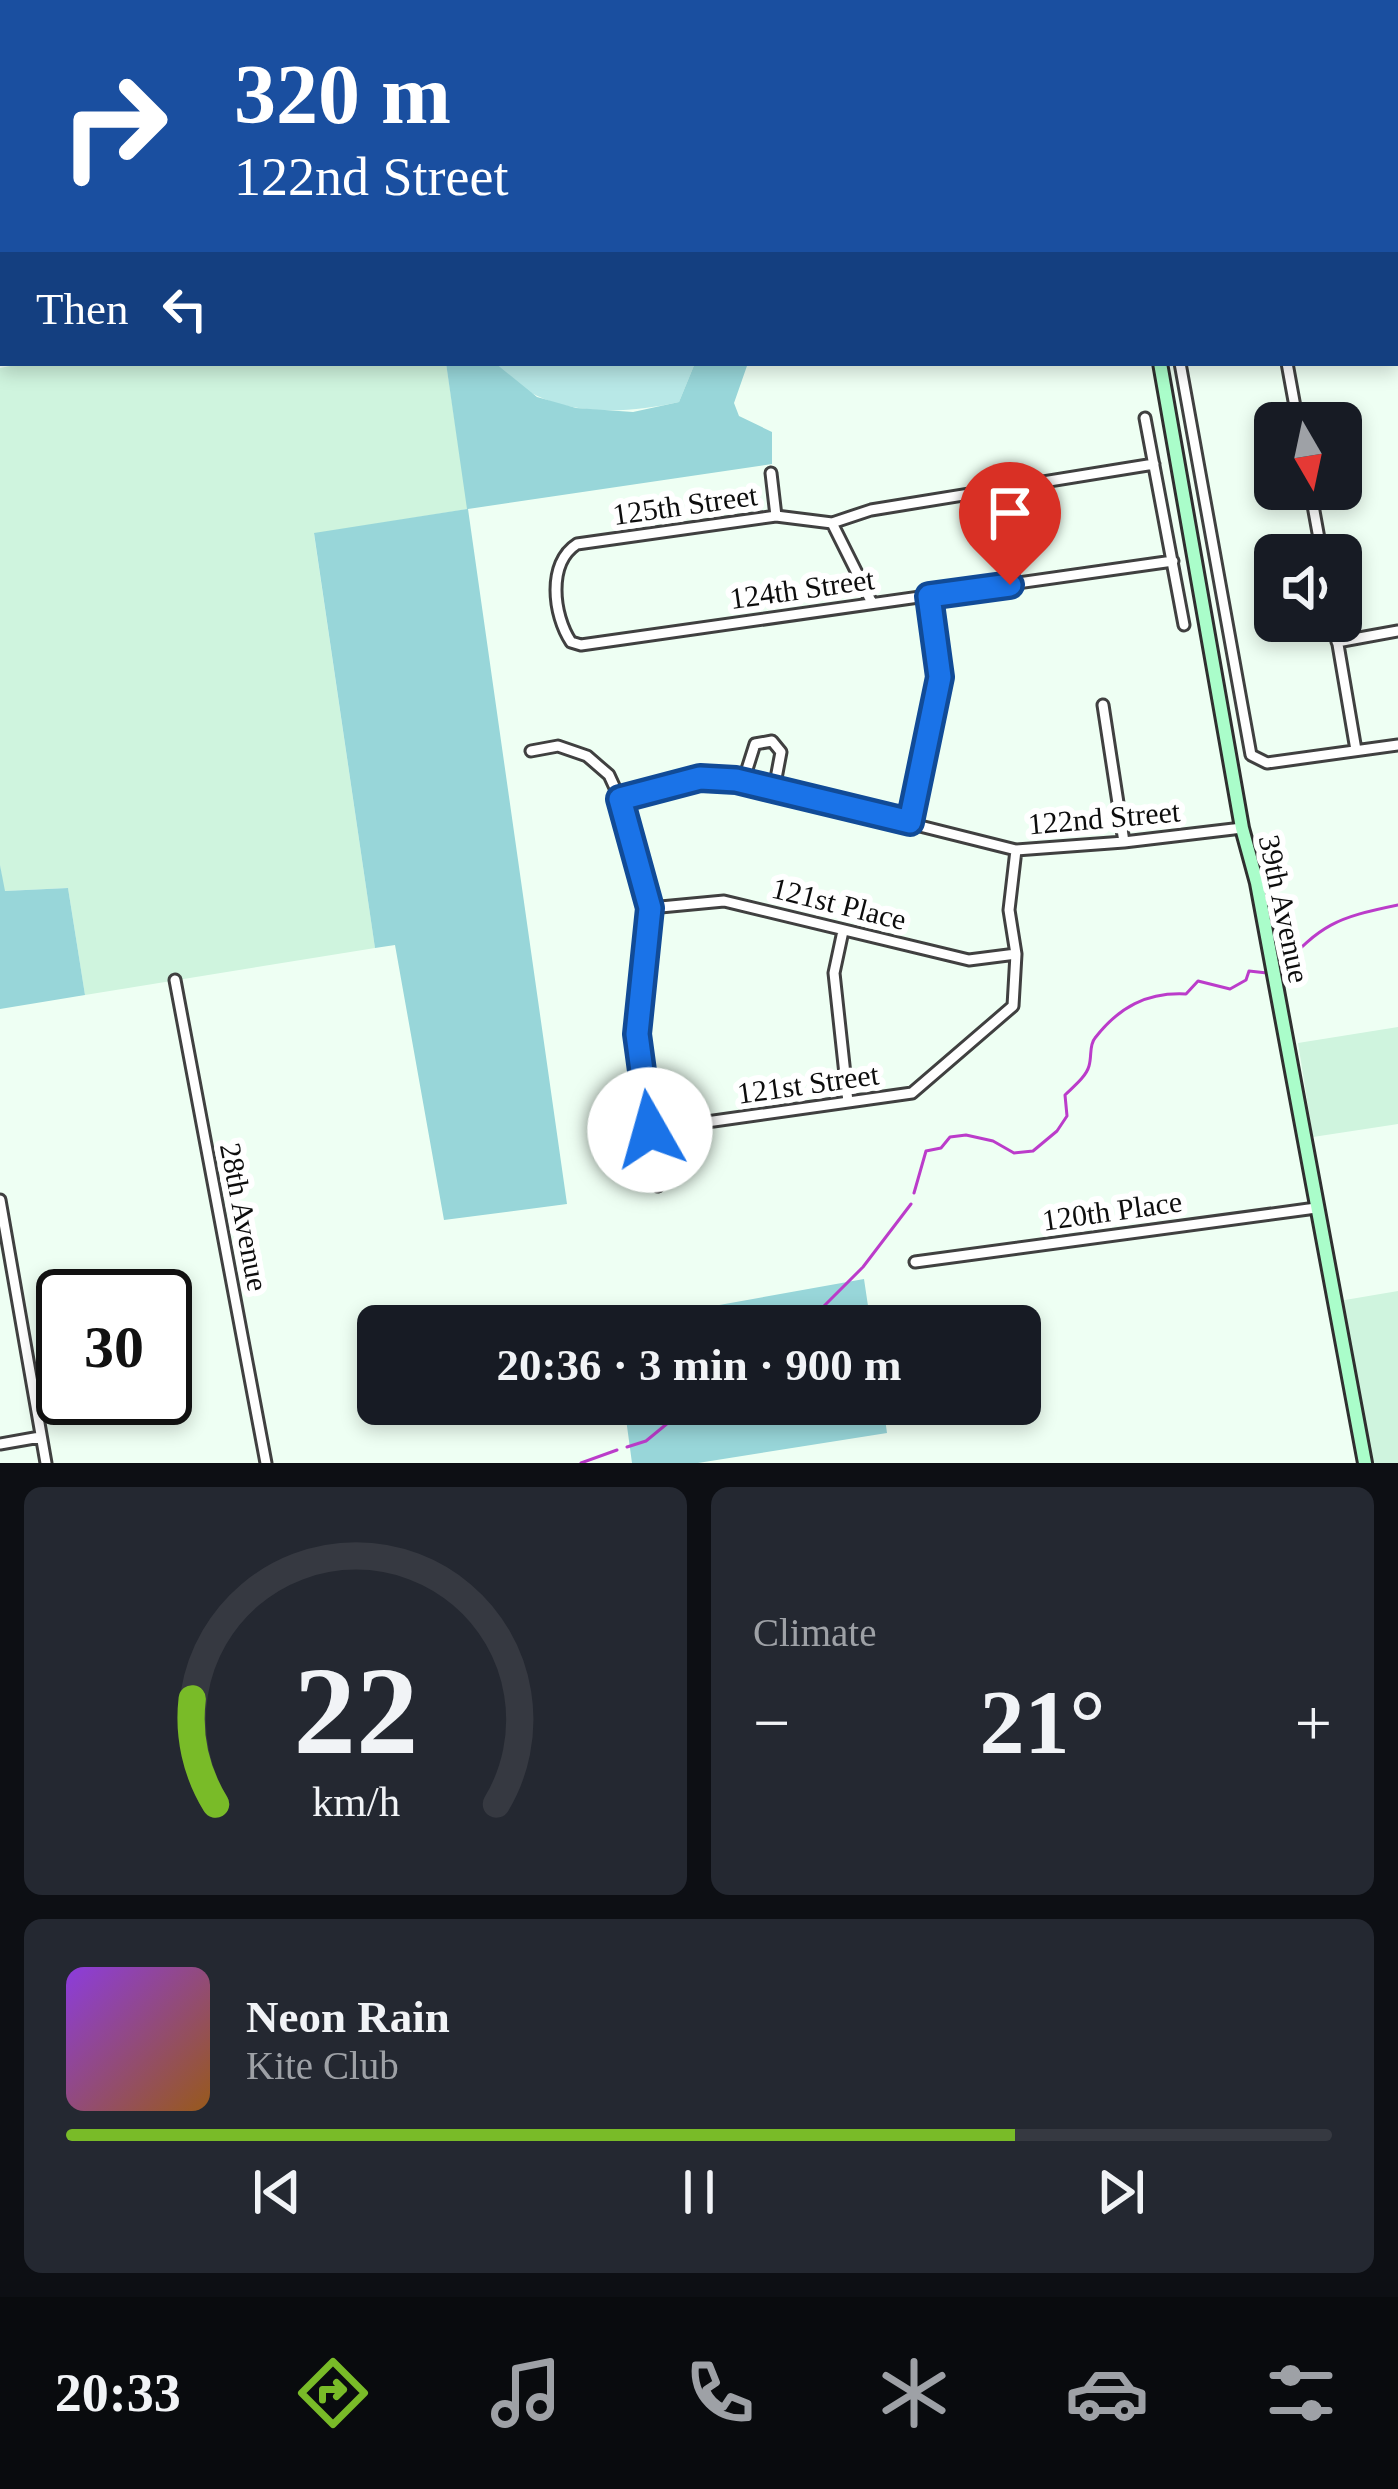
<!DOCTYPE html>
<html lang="en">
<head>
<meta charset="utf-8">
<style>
	body { margin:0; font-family:"Times New Roman",serif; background:#242831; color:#f1f3f6; height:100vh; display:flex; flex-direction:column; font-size:45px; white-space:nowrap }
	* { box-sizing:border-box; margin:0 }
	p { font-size:39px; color:#9ea1a6 }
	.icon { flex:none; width:66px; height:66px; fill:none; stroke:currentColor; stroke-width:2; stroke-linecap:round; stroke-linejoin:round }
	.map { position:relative; height:1463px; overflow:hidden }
	.drawer { display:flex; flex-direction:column; gap:24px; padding:24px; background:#0d0f14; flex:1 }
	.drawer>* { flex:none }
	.hud { position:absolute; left:0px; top:0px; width:1398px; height:366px; box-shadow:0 6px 18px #0003; background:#1a4fa0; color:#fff; overflow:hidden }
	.needle { width:78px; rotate:171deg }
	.buttons { position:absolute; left:1254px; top:402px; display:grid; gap:24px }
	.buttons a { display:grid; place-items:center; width:108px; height:108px; border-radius:18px; background:#171b24; box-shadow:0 6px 18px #0003; font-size:60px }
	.speed { position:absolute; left:36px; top:1269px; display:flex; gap:24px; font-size:60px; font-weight:700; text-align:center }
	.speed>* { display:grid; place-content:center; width:156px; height:156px; border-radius:50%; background:#171b24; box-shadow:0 6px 18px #0003; line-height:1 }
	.speed .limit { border:6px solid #111; border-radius:18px; background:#fff; color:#111 }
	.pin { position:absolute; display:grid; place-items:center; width:102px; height:102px; color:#fff; margin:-123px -51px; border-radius:50% 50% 50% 0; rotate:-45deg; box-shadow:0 0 12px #0007 }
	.pin .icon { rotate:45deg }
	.me { position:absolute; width:132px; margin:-66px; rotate:353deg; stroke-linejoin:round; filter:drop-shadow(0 0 9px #0008) }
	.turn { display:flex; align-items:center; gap:42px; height:252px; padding:0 36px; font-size:54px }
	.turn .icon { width:156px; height:156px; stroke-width:2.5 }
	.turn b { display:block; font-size:84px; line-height:102px }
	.then { display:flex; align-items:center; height:114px; padding:0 36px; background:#0003; gap:24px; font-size:45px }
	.big { font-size:90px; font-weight:600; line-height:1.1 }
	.drawer .card { flex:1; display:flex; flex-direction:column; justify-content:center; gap:18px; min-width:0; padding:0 42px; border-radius:18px; background:#242831 }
	.drawer .dial { align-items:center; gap:0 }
	.dial svg { height:312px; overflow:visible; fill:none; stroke:#363941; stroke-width:7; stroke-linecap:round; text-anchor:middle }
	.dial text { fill:#f1f3f6; stroke:none }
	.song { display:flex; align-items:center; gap:36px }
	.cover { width:144px; height:144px; border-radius:18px; background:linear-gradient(135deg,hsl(270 70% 55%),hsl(30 70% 35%)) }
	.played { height:12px; border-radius:6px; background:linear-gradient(90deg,#79bb28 75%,#363941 75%) }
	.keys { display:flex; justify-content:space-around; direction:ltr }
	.heat { display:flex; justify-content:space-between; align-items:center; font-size:66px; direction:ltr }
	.drawer .tiles { flex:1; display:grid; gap:24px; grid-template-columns:1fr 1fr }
	.card:last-child { grid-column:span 2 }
	.trip { position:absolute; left:357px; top:1305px; width:684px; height:120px; border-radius:18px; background:#171b24; box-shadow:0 6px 18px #0003; font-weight:600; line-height:120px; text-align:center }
	.dock { display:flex; height:192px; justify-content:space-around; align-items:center; background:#090b0e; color:#9ea1a6 }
	.dock .icon { width:84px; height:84px }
	.dock .selected { color:#79bb28 }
	.dock b { font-size:54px; color:#f1f3f6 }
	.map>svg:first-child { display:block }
	.farmland { fill:#cff4de }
	.green { fill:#b8e8e7 }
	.forest { fill:#98d6d9 }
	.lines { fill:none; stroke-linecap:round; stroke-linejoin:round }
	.stream { stroke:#bb3cca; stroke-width:3 }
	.minor-casing { stroke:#404040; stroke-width:15 }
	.tertiary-casing { stroke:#404040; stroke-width:16 }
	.secondary-casing { stroke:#2f2f2f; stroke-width:18 }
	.minor { stroke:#fff; stroke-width:9 }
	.tertiary { stroke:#fff; stroke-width:10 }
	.secondary { stroke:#aafdca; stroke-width:12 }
	.route-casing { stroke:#114b97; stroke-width:30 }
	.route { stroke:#1a73e8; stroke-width:21 }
	.labels { text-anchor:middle; stroke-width:12; stroke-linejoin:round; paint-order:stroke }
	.street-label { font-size:30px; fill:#0d0d0d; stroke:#fff }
</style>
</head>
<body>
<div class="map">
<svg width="1398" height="1463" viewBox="0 0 1398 1463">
	<rect width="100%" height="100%" fill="#eefff3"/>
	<!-- farmland -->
	<path class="farmland" d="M 25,363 L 446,363 L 468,509 L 314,534 L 375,948 L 85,995 L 68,888 L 4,891 L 0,865 L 0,368 Z
		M 1398,1027 L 1398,1124 L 1313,1137 L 1298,1043 Z
		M 1398,1291 L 1398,1463 L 1369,1463 L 1339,1301 Z"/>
	<!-- green -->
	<path class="green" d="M 495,363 L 695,363 L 679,402 C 617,416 539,418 495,363 Z"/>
	<!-- forest -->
	<path class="forest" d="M 446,363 L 495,363 L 537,397 L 576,408 L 633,412 L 679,402 L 695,363 L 748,363 L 734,403 L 739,416 L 772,432 L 772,464 L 468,509 L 567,1204 L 444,1220 L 395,945 L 375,948 L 314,533 L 467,509 Z
		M 0,865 L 5,891 L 68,888 L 85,995 L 0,1009 Z
		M 864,1279 L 871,1326 L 613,1326 L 613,1324 Z
		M 624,1404 L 883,1404 L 887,1433 L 698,1463 L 632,1463 Z"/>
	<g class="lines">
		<!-- stream -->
		<path class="stream" d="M 18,0 L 19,3
			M 1293,0 L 1296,3
			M 1395,74 L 1398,76
			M 1279,970 C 1322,924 1335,918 1398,905
			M 914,1193 L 926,1151 L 941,1148 L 950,1137 L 966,1135 L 993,1141 L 1014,1153 L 1033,1151 L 1057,1131 L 1067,1116 L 1065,1095 C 1073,1087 1086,1077 1089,1066 C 1092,1056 1089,1045 1095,1038 C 1119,1007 1147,992 1186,994 L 1198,981 L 1230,989 L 1246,980 L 1249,971 L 1267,973
			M 804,1326 L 863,1267 L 911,1204
			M 627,1447 L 646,1441 L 691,1404
			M 581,1463 L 617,1450"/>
		<defs>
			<path id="minor" d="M 152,0 L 155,3
				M 768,0 L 768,3
				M 190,3 L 193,0
				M 1180,363 L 1251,755 L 1267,763 L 1398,745
				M 1287,363 L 1298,423
				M 1145,418 L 1184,625
				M 1154,464 L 871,510 L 832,523 L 776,516 L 577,544 C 547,563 553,615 571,642 L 581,645 L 1173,561
				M 771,473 L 776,516
				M 1310,489 L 1322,555
				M 832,523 L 872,603
				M 1334,621 L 1356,750
				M 1337,642 L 1398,631
				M 1103,705 L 1124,842
				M 531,751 L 558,746 L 587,756 L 609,775 L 620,799 L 650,908 L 637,1034 L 658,1186
				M 743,782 L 755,744 L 772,741 L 781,752 L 774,789
				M 620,799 L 700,779 L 736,780 L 1016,850 L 1124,842 L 1242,828
				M 911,822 L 940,677 L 929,596
				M 650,908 L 724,901 L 969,960 L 1016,954
				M 843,931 L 834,973 L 848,1102
				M 175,980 L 266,1463
				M 650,1130 L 912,1093 L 1013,1006 L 1016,954 L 1009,910 L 1016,850
				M 0,1200 L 46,1463
				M 915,1262 L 1316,1208
				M 0,1444 L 40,1437"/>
			<path id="tertiary" d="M 964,3 L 985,0
				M 0,140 L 3,139"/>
			<path id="secondary" d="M 1104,0 L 1105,3
				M 1160,363 L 1242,828 L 1257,883 L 1365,1463"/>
		</defs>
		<!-- minor casing -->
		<use href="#minor" class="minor-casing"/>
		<!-- tertiary casing -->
		<use href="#tertiary" class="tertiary-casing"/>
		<!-- secondary casing -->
		<use href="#secondary" class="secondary-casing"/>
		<!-- minor -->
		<use href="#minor" class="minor"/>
		<!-- tertiary -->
		<use href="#tertiary" class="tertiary"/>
		<!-- secondary -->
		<use href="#secondary" class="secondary"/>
	</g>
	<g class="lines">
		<defs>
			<path id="route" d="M 650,1130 L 637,1034 L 650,908 L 620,799 L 700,778 L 736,780 L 910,822 L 940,677 L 929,596 L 1010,585"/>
		</defs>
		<!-- route casing -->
		<use href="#route" class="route-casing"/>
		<!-- route -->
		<use href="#route" class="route"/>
	</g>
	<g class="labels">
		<!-- street labels -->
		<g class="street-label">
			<text transform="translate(685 505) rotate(-8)" y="10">125th Street</text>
			<text transform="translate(802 589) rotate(-8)" y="10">124th Street</text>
			<text transform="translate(1104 818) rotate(-5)" y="10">122nd Street</text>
			<text transform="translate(839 904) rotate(14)" y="10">121st Place</text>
			<text transform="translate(1284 909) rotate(78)" y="10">39th Avenue</text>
			<text transform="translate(808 1084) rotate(-8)" y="10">121st Street</text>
			<text transform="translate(1112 1211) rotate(-8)" y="10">120th Place</text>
			<text transform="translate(244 1217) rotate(79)" y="10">28th Avenue</text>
		</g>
	</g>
</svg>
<div class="buttons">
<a><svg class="needle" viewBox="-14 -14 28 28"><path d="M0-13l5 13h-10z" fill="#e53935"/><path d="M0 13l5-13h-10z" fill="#9ea1a6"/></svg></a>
<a><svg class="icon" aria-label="sound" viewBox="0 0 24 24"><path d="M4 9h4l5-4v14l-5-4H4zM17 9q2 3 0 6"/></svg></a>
</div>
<div class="speed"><div class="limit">30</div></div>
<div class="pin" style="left:1010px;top:585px;background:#d93025"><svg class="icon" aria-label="arrive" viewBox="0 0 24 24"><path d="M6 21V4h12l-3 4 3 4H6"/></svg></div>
<svg class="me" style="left:650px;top:1130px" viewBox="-20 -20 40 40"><circle r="19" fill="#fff"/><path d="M0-13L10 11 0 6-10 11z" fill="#1a73e8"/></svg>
<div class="trip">20:36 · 3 min · 900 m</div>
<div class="hud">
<div class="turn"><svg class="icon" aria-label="right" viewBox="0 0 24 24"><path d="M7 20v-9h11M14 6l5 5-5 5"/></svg><div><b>320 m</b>122nd Street</div></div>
<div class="then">Then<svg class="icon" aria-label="left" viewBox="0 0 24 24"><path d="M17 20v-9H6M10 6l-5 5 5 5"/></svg></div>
</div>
</div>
<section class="drawer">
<div class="tiles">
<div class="card dial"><svg viewBox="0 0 100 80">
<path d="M14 69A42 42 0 1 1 86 69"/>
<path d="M14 69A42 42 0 0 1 8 42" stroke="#79bb28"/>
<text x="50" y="56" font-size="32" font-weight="700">22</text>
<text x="50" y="72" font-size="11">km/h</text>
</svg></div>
<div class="card"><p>Climate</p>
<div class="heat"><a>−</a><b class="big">21°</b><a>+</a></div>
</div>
<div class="card">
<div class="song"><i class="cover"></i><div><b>Neon Rain</b><p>Kite Club</p></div></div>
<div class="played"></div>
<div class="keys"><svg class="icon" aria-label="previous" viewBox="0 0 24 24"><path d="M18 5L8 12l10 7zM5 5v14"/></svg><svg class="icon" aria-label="pause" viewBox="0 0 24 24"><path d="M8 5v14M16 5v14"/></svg><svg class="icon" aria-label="next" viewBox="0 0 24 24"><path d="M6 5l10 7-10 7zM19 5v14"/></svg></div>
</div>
</div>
</section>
<nav class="dock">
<b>20:33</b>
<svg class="icon selected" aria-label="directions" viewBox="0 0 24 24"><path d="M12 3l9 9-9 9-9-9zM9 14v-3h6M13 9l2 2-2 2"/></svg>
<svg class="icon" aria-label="music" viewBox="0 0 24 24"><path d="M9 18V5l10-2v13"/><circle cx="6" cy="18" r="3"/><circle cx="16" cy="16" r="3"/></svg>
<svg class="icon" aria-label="phone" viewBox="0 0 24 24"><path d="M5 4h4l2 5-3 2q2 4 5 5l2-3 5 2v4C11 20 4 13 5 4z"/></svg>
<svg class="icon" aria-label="climate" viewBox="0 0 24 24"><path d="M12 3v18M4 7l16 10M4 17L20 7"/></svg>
<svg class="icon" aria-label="car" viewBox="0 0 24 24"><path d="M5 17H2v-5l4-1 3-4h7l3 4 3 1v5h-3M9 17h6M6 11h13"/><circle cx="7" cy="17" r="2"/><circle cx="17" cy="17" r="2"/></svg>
<svg class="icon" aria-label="filters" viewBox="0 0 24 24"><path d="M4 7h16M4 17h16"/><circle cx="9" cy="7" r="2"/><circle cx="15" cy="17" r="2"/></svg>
</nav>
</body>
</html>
